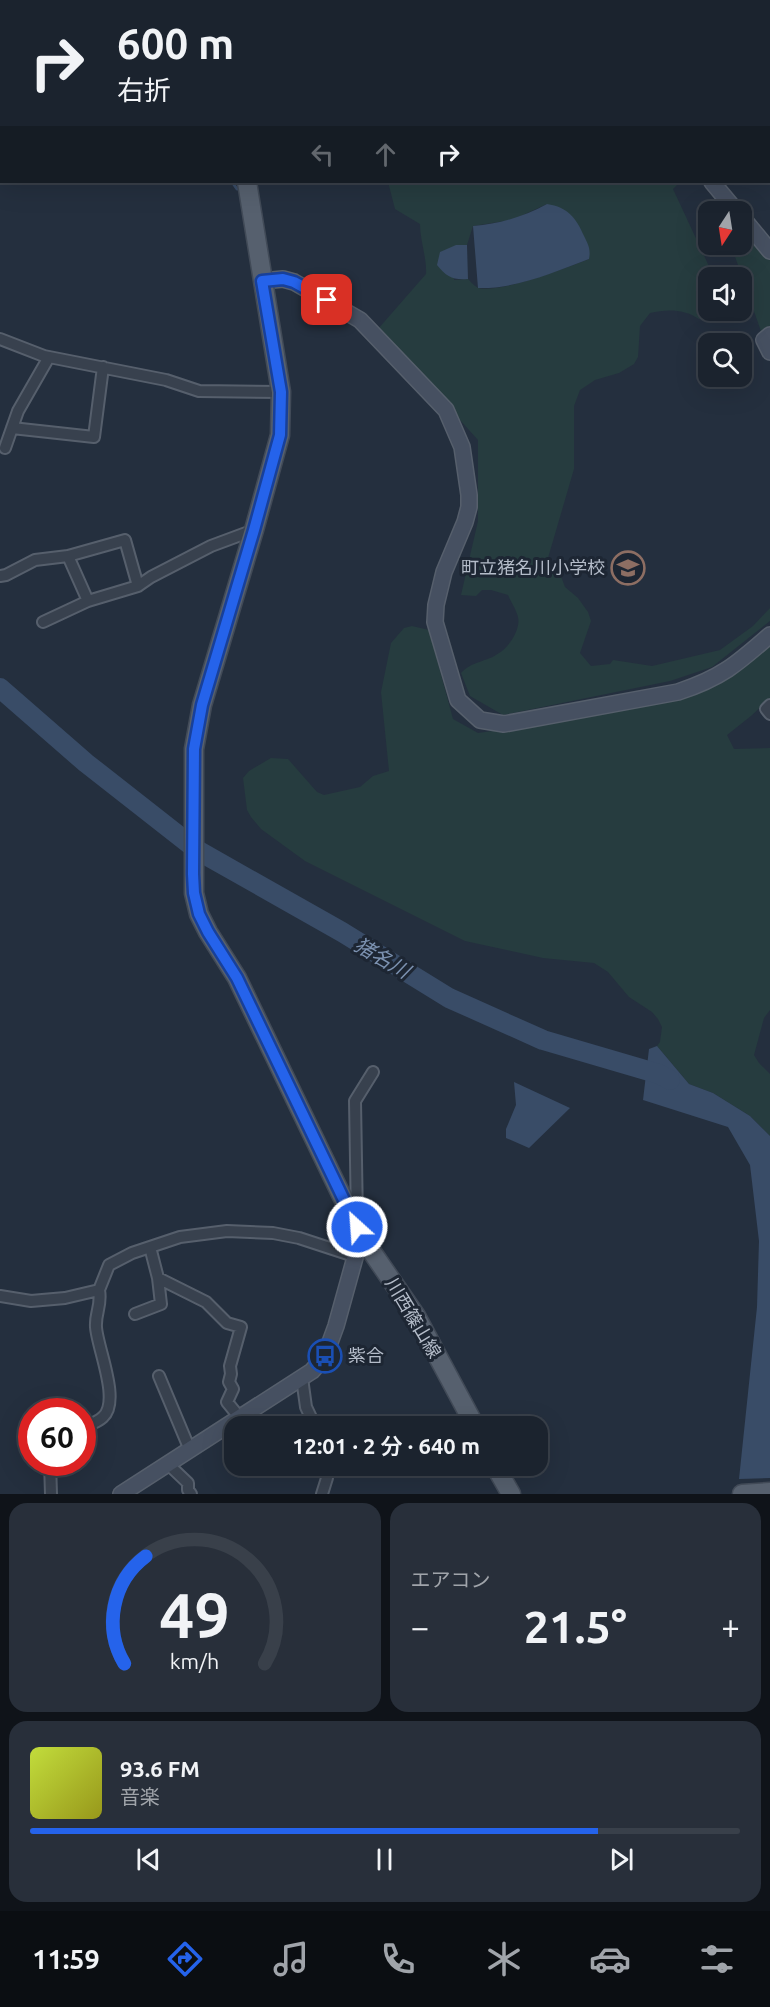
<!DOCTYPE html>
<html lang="ja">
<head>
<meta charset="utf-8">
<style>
	body { margin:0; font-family:Ubuntu,"Noto Sans JP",sans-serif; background:#282f3a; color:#f1f3f6; height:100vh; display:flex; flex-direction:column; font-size:22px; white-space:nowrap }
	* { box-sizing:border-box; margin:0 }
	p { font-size:20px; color:#a0a4aa }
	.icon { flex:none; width:33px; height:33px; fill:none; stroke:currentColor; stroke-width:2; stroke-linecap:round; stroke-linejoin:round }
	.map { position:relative; height:1494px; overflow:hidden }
	.drawer { display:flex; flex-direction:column; gap:9px; padding:9px; background:#0f1319; flex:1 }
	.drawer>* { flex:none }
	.banner { position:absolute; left:0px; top:0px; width:771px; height:183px; box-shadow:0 6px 24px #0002,0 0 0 2px #39404a; background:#1b232e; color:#f1f3f6; overflow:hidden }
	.needle { width:39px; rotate:192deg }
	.fabs { position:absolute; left:698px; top:201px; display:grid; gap:12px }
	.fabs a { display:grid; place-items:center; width:54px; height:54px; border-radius:12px; background:#1b232e; box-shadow:0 6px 24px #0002,0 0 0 2px #39404a; font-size:30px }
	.speed { position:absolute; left:18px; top:1398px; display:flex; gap:12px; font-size:30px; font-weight:700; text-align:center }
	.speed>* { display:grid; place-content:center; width:78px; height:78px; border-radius:50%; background:#1b232e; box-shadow:0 6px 24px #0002,0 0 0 2px #39404a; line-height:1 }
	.speed .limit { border:9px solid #d22; background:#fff; color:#111 }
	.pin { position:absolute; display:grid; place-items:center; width:51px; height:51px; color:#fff; margin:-26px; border-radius:12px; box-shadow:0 3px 9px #0006 }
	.me { position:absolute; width:66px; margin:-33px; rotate:334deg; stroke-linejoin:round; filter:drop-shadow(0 0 4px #0008) }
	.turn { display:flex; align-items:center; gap:21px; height:126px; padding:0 18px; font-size:27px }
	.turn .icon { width:78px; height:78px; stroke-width:2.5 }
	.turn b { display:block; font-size:42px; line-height:51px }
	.lanes { display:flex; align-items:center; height:57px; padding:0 18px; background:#0003; justify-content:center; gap:30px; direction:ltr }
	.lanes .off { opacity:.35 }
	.big { font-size:45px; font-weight:600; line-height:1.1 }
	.drawer .tile { flex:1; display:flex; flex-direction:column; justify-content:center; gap:9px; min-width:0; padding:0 21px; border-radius:18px; background:#282f3a }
	.drawer .dial { align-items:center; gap:0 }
	.dial svg { height:156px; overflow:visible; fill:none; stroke:#39404a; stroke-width:7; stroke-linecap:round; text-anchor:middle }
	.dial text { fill:#f1f3f6; stroke:none }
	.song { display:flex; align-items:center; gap:18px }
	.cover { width:72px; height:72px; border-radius:9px; background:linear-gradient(135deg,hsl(70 70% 55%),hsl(60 70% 35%)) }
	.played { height:6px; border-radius:3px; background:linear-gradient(90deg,#2563eb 80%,#39404a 80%) }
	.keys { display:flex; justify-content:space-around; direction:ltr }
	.heat { display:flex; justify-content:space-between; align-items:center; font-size:33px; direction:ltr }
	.drawer .tiles { flex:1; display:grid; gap:9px; grid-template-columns:1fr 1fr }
	.tile:last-child { grid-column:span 2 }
	.trip { position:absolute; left:224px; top:1416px; width:324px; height:60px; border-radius:18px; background:#1b232e; box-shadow:0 6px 24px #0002,0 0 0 2px #39404a; font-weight:600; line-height:60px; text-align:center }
	.tab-bar { display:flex; height:96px; justify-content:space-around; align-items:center; background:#0b0e12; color:#a0a4aa }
	.tab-bar .icon { width:42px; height:42px }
	.tab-bar .on { color:#2563eb }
	.tab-bar b { font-size:27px; color:#f1f3f6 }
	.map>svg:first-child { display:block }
	.green { fill:#263c3f; fill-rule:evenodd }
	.water { fill:#394c67 }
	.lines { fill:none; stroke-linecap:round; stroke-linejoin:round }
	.stream { stroke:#394c67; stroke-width:3 }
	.river { stroke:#394c67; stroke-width:20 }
	.street-casing { stroke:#565f6c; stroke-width:14 }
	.secondary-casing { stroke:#565f6c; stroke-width:18 }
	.primary-casing { stroke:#414a57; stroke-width:21 }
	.street { stroke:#38414e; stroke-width:10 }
	.secondary { stroke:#465061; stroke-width:15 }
	.primary { stroke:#56606e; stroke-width:18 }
	.route-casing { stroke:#184099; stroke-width:15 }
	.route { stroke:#2563eb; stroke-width:10 }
	.labels { text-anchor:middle; stroke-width:6; stroke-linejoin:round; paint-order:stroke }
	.poi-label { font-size:18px; fill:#b4bcc9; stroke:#1d2633; text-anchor:end }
	.street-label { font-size:18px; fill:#b4bcc9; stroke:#1d2633 }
	.water-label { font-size:20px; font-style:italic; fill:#7c92b1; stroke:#1d2633 }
</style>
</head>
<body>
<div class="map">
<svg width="770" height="1494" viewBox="0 0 770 1494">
	<rect width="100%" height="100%" fill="#242f3e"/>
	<!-- green -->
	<path class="green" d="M 388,182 L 680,182 L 673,189 L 714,277 L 708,278 L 708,310 L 699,319 C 684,309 667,309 650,313 L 640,326 L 638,357 L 634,364 L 619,373 L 595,380 L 580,390 L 574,406 L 574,469 L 548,558 L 559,571 L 565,587 L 578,598 L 588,612 L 591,621 L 580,653 L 591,666 L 610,664 L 613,660 L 652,666 L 720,650 L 753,626 L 770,608 L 770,621 L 712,667 L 670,681 L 503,715 L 470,696 L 461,673 C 472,661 487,662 499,653 C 509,647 521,629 518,617 C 516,609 511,602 508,595 L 491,590 L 482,590 L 476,596 L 461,595 L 478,521 L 478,440 L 378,329 L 426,274 C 427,258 420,241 420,224 L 395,209 ZM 547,204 L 589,259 C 568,267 499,294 479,288 C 475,287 471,282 468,279 L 454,280 L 456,245 L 467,245 L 473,226 L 512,220 Z
		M 741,216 L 770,251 L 770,335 L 764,340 L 731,245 L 741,244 Z
		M 412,626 L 429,630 L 453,719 L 478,733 L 535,725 L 701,692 L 738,672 L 770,644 L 770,698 L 751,716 L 727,735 L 734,749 L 770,748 L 770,1010 L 764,1018 L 754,1055 L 759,1063 L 770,1074 L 770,1136 L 750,1116 L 713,1093 L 689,1084 L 657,1046 L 660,1042 L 662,1027 L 658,1019 L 652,1012 L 629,997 L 608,972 L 594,963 L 543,958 L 465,941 L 305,861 L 261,829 L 251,817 L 247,810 L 243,778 L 249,771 L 271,758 L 288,759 L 317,792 L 324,795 L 360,787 L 373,776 L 389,771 L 381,692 L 391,643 L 404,628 Z"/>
	<!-- water -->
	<path class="water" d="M 547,204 C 568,207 576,218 584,236 C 588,244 591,249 589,259 C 554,272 517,289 478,288 L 473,226 C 499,224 523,217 547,204 Z
		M 456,245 L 467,245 L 468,279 C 452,280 447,277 437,265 L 440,252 Z
		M 657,1046 L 689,1084 L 713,1093 L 750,1116 L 770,1136 L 770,1478 L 739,1479 L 757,1307 L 759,1241 L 750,1165 L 728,1127 L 643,1100 L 649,1049 Z
		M 514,1082 L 570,1108 L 529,1148 L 506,1138 L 506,1129 L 516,1105 Z"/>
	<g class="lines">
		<!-- stream -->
		<path class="stream" d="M 142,0 L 142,2
			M 232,182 L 237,189"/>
		<!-- river -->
		<path class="river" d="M 51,2 L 52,0
			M 0,142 L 2,139
			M 0,688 L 86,763 L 197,850 L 342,932 L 449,998 L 543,1040 L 659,1074 L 670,1080"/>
		<defs>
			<path id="street" d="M 318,0 L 323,2
				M 639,0 L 641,2
				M 720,0 L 721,2
				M 0,339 L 44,356 L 166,380 L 199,391 L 281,392
				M 12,428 L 94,437 L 103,367
				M 5,448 L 18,411 L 49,357
				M 68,556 L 88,601
				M 0,576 L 6,575 L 35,560 L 68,556 L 125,540 L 138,586
				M 43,622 L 88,601 L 138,586 L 151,577 L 211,546 L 254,530
				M 770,705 L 766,709 L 770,714
				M 357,1220 L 355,1101 L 373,1072
				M 158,1278 L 206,1302 L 227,1323 L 241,1327 L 230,1366 L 231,1374 L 229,1382 L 233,1389 L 227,1402 L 240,1418
				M 0,1296 L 31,1301 L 65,1298 L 99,1290 L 109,1265 L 132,1253 L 180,1237 L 227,1231 L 273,1233 L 299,1238 L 354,1256
				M 135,1314 L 161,1304 L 158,1278 L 150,1247
				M 159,1376 L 190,1450
				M 302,1378 L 306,1407 L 315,1426
				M 82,1428 C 89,1425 98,1422 103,1417 C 121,1401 97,1347 96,1327 C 95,1313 102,1305 99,1290
				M 50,1462 L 51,1494
				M 168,1464 L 188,1483 L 188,1490 L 191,1494
				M 322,1494 L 327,1478 L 326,1466"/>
			<path id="secondary" d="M 629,2 L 629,0
				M 712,182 L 737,212
				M 741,216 L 770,251
				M 262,281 L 283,279 L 294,282 L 360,320 L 446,410 L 462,447 L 469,495 L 469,507 L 465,522 L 444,572 L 436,605 L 435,622 L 458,700 L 480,720 L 504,724 L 678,692 C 721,678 737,664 770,635
				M 770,335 L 764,340 L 770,352
				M 121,1494 L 312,1371 L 325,1356 L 336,1326 L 361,1236"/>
			<path id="primary" d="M 218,0 L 218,2
				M 247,182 L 281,392 L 280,435 L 254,530 L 202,705 L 194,749 L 194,893 L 199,914 L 208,932 L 237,978 L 361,1236 L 416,1316 L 475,1426
				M 495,1466 L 511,1494
				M 742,1494 L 770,1492"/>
		</defs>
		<!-- street casing -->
		<use href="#street" class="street-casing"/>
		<!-- secondary casing -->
		<use href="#secondary" class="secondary-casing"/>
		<!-- primary casing -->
		<use href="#primary" class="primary-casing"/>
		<!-- street -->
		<use href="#street" class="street"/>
		<!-- secondary -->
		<use href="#secondary" class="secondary"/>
		<!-- primary -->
		<use href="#primary" class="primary"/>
	</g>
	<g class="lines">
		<defs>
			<path id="route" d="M 327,300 L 294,282 L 283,279 L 262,281 L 281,392 L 280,435 L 254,530 L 202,705 L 194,749 L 193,874 L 194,893 L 199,914 L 208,932 L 237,978 L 357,1227"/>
		</defs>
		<!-- route casing -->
		<use href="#route" class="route-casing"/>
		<!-- route -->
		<use href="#route" class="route"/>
	</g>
	<!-- icons -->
	<defs>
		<symbol id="school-ring" viewBox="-11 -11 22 22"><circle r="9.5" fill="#1d2633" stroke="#8d6e63" stroke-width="1.5"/><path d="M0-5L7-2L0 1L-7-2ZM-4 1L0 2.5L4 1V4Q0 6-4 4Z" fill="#8d6e63"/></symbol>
		<symbol id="bus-ring" viewBox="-11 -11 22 22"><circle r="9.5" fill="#1d2633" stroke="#1a4fb4" stroke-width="1.5"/><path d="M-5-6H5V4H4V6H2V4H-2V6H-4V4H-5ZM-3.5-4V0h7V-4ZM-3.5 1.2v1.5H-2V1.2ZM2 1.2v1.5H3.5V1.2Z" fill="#1a4fb4"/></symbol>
	</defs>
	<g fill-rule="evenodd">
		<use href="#school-ring" x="609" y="549" width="38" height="38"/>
		<use href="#bus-ring" x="306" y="1337" width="38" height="38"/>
	</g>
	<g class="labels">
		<!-- poi labels -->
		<g class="poi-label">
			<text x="605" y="574">町立猪名川小学校</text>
			<text x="348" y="1362" text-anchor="start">紫合</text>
		</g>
		<!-- street labels -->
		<g class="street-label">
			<text transform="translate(413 1318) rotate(59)" y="6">川西篠山線</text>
		</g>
		<!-- water labels -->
		<g class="water-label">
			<text transform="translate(382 958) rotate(30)" y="7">猪名川</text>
		</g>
	</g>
</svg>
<div class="fabs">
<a><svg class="needle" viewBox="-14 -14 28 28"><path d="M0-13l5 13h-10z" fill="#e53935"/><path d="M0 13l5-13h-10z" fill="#a0a4aa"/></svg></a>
<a><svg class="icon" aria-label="sound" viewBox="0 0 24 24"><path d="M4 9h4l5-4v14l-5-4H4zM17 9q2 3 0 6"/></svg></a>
<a><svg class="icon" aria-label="search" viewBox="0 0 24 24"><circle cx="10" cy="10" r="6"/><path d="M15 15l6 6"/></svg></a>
</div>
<div class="speed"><div class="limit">60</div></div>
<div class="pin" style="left:327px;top:300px;background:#d93025"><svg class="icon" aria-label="arrive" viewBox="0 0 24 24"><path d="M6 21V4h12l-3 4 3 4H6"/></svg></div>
<svg class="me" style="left:357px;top:1227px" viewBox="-20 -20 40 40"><circle r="17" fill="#2563eb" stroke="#fff" stroke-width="3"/><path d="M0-11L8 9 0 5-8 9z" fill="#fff"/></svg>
<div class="trip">12:01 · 2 分 · 640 m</div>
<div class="banner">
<div class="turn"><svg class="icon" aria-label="right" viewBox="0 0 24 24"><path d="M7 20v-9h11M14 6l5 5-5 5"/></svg><div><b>600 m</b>右折</div></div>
<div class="lanes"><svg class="icon off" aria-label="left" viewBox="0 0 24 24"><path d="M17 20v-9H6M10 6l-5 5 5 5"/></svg><svg class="icon off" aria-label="ahead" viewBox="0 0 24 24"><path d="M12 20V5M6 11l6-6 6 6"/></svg><svg class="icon" aria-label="right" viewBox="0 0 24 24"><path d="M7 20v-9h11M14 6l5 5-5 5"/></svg></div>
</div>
</div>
<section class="drawer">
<div class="tiles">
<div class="tile dial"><svg viewBox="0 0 100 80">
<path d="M14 69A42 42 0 1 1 86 69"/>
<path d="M14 69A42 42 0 0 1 25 14" stroke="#2563eb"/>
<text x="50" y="56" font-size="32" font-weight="700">49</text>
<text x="50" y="72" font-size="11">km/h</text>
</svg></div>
<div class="tile"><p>エアコン</p>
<div class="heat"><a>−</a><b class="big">21.5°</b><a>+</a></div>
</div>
<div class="tile">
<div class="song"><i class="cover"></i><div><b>93.6 FM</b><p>音楽</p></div></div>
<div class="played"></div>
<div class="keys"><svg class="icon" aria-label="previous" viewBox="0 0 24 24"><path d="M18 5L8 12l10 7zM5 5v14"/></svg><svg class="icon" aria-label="pause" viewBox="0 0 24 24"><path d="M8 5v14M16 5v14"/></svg><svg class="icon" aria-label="next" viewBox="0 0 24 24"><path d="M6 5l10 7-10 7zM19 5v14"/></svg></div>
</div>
</div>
</section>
<nav class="tab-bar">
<b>11:59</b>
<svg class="icon on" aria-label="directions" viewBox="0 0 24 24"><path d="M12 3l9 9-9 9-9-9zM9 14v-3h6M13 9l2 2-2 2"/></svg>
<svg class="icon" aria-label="music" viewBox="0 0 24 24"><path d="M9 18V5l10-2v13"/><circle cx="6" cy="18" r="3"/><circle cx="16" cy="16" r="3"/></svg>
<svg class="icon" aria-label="phone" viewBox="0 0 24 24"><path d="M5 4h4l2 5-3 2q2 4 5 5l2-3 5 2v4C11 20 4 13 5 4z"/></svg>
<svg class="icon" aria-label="climate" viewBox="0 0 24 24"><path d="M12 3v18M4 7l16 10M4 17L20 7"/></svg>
<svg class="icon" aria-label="car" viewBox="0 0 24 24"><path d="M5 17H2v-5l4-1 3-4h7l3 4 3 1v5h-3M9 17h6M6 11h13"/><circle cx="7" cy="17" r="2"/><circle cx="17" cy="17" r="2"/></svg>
<svg class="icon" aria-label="filters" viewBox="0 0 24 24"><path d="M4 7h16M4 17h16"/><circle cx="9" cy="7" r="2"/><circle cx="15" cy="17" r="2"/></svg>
</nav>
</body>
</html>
